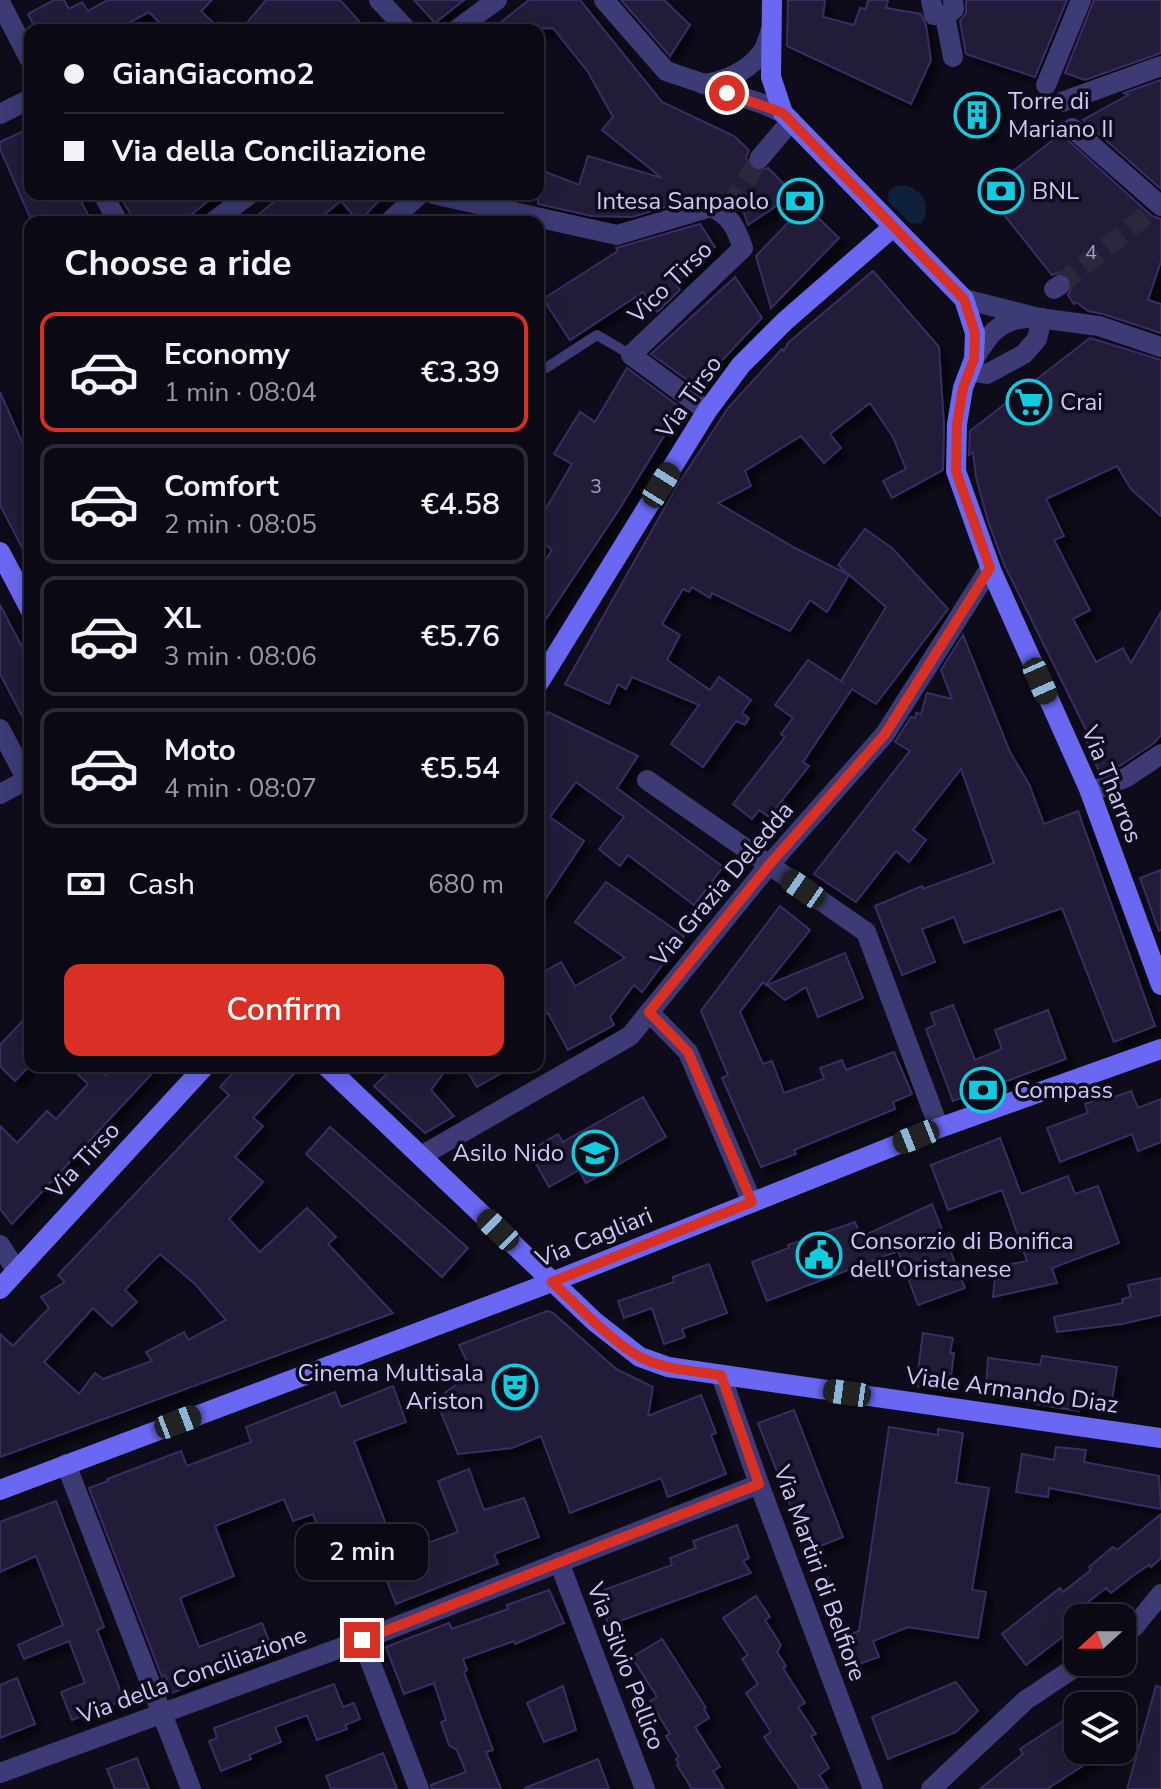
<!DOCTYPE html>
<html lang="en">
<head>
<meta charset="utf-8">
<style>
	body { margin:0; font-family:"Nunito Sans",sans-serif; background:#181722; color:#f1f3f6; height:100vh; display:flex; flex-direction:column; font-size:30px; white-space:nowrap }
	* { box-sizing:border-box; margin:0 }
	p { font-size:26px; color:#999aa0 }
	.icon { flex:none; width:44px; height:44px; fill:none; stroke:currentColor; stroke-width:2; stroke-linecap:round; stroke-linejoin:round }
	.map { position:relative; flex:1; overflow:hidden }
	.details { position:absolute; left:24px; top:216px; width:520px; height:856px; display:flex; flex-direction:column; background:#0a0914; border-radius:16px; box-shadow:0 4px 20px #0003,0 0 0 2px #2a2a34 }
	.details>* { flex:none }
	.guide { position:absolute; left:24px; top:24px; width:520px; height:176px; border-radius:16px; box-shadow:0 4px 20px #0003,0 0 0 2px #2a2a34; display:grid; align-content:center; height:176px; padding:0 40px; background:#0a0914 }
	.needle { width:52px; rotate:249deg }
	.buttons { position:absolute; left:1064px; top:1604px; display:grid; gap:16px }
	.buttons a { display:grid; place-items:center; width:72px; height:72px; border-radius:16px; background:#0a0914; box-shadow:0 4px 20px #0003,0 0 0 2px #2a2a34; font-size:40px }
	.end { position:absolute; width:36px; height:36px; margin:-18px; border:10px solid #d93025; background:#fff; box-shadow:0 0 0 4px #fff }
	.from { border-radius:50% }
	.bubble { position:absolute; height:56px; border-radius:16px; background:#0a0914; box-shadow:0 4px 20px #0003,0 0 0 2px #2a2a34; font-size:26px; font-weight:600; line-height:56px; text-align:center }
	.car { position:absolute; width:24px; height:48px; margin:-24px -12px; border-radius:10px; box-shadow:0 0 6px 2px #0007; background:linear-gradient(#222 24%,#8ab4d8 0 40%,#222 0 76%,#8ab4d8 0 86%,#222 0) }
	.guide b { display:flex; align-items:center; gap:28px; height:76px; font-size:30px }
	.guide b+b { border-top:2px solid #2a2a34 }
	.guide i { width:20px; height:20px; background:#f1f3f6 }
	ul { padding:0; list-style:none }
	li { display:flex; align-items:center; gap:24px; height:120px; margin:0 16px 12px; padding:0 24px; border:4px solid #2a2a34; border-radius:16px }
	li div { flex:1 }
	li b { display:block; font-size:30px }
	li em { font-style:normal; font-weight:600 }
	li.active { border-color:#d93025 }
	li>.icon { width:72px; height:72px; stroke-width:1.5 }
	h2 { padding:0 40px; font-size:36px; line-height:96px }
	.pay { display:flex; align-items:center; gap:20px; height:88px; padding:0 40px; font-size:30px }
	.pay p { margin-inline-start:auto }
	.button { display:flex; gap:16px; margin-top:auto; padding:16px 40px }
	.button a { flex:1; height:92px; border-radius:16px; background:#d93025; color:#fff; font-size:32px; font-weight:600; line-height:92px; text-align:center }
	.map>svg:first-child { display:block }
</style>
</head>
<body>
<div class="map">
<svg width="1161" height="1789" viewBox="0 0 1161 1789">
	<defs>
		<filter id="shadow"><feDropShadow dx="7" dy="7" stdDeviation="4" flood-color="#0009"/></filter>
	</defs>
	<rect width="100%" height="100%" fill="#0e0c1a"/>
	<!-- water -->
	<path fill="#0f203b" d="M906 185C923 191 933 207 921 223L911 224 888 201 889 190 897 186Z"/>
	<!-- building -->
	<g fill="#201a39" stroke="#382e63" stroke-width="2" fill-rule="evenodd" filter="url(#shadow)">
		<path d="M54 0H64L69 9 82 2 88 11 108 0H212L201 11 221 30H167L149 12 115 30H36L28 14Z"/>
		<path d="M266 0H340L367 30H241Z"/>
		<path d="M414 0H464L435 23Z"/>
		<path d="M529 0H580L662 102 734 136 749 150 746 158 750 168 758 172 768 168 794 194 748 225 744 213 717 195H707L694 199 678 191 685 201 632 217 592 216 538 204V169L579 185 588 156 662 178 602 130 613 117 588 72 553 28 491 30Z"/>
		<path d="M621 0H664L690 25 670 56Z"/>
		<path d="M788 0H825L823 17 854 25 860 8 866 9 868 0H888L886 8 921 14 926 25 931 60 911 104 787 46Z"/>
		<path d="M966 0H1067L1035 77 966 54 960 21 966 13Z"/>
		<path d="M1094 0H1161V53L1085 80 1065 73Z"/>
		<path d="M1161 80V189L1083 120 1128 95 1124 93Z"/>
		<path d="M967 93 999 106 987 137 955 124Z"/>
		<path d="M30 128V194H77L92 222H32L0 149V142Z"/>
		<path d="M1061 134 1152 216 1161 219V261L1148 300 1161 304V333L1103 314 1088 311 1076 302 1074 304 1068 295 1073 285 1070 277 1060 272 1052 275 986 192Z"/>
		<path d="M119 194H217L182 222H135Z"/>
		<path d="M284 194H385L359 222 341 201 315 222H249Z"/>
		<path d="M805 205 839 238 771 308 756 256Z"/>
		<path d="M700 224 715 247 702 256 705 261 674 282 680 290 657 312 643 292 570 340 543 299 618 251 616 248Z"/>
		<path d="M873 271 939 347 944 425 943 470 892 498 883 481 906 469 893 437 870 403 830 434 841 448 824 463 801 436 745 471 751 486 718 503 795 548 849 575 827 612 810 600 790 631 712 593 710 598 692 587 689 592 683 589 662 624 680 635 667 660 710 690 719 677 751 700 742 713 749 718 745 725 736 721 703 767 671 744 699 705 632 677 626 689 618 684 609 704 565 684 677 486 728 408 782 349 784 351 788 343Z"/>
		<path d="M735 277 762 318 697 387 651 354Z"/>
		<path d="M1090 338 1161 360V516L1131 489 1117 466 1046 499 1064 536 1054 540 1090 610 1073 619 1096 662 1123 648 1131 663 1161 612V735L1154 743 1121 765 1100 774 1086 740 1090 738 1004 564 988 521 976 477 973 452 969 455 970 431Z"/>
		<path d="M627 368 681 408 620 508 538 631V571L552 550 538 539V522L572 464 554 454 580 412 595 422Z"/>
		<path d="M0 392 30 460V563L0 505Z"/>
		<path d="M865 529 892 548 948 609 876 704 852 689 803 762 809 766 769 817 759 810 752 819 733 804 785 737 781 734 793 718 775 705 808 660 844 683 841 681 886 607 838 565Z"/>
		<path d="M0 605 30 662V731L0 674Z"/>
		<path d="M963 635 1010 752 1029 784 1044 824 1078 811 1155 1026 1114 1042 1062 908 964 943 954 917 922 929 935 962 902 975 875 906 922 886 923 889 994 863 961 769 913 830 926 840 909 862 896 851 856 902 814 874 910 751 895 742 911 717 915 718 916 713 921 714 927 693 952 699 941 670Z"/>
		<path d="M548 712 638 756 617 788 723 867 694 905 628 855 620 866 599 849 624 817 576 782 550 817 584 841 538 910V730Z"/>
		<path d="M1161 870V930L1159 931 1140 878Z"/>
		<path d="M606 882 684 936 642 992 634 985 610 1017 614 1025 568 1050 548 1013 538 1018V975L561 962 575 986 625 958 575 922Z"/>
		<path d="M780 906 810 930 766 985 763 982 740 1012 763 1064 772 1061 784 1093 824 1079 820 1068 842 1060 846 1070 894 1052 912 1094 893 1102 895 1109 794 1150 796 1154 761 1167 722 1078 728 1075 701 1011Z"/>
		<path d="M845 953 863 998 818 1017 806 987 785 1000 767 985Z"/>
		<path d="M953 1005 975 1060 1002 1049 995 1030 1048 1010 1066 1059 953 1101 926 1029 935 1025 931 1013Z"/>
		<path d="M30 1013V1065L15 1081 0 1066V1045Z"/>
		<path d="M69 1066H96L106 1075 114 1066H159L12 1224 0 1209V1126L17 1143 47 1111 56 1119 88 1084Z"/>
		<path d="M239 1066H301L253 1118 263 1126 235 1157 263 1182 229 1219 260 1252 307 1208 336 1237 328 1244 393 1313 0 1457V1334L13 1346 49 1308 41 1297 65 1282 58 1275 229 1095 220 1087ZM160 1254 196 1285 226 1320 188 1340 184 1332 146 1352 152 1361 103 1379 95 1373 79 1394 44 1362 93 1308 112 1326 137 1302 125 1290Z"/>
		<path d="M420 1066H449L431 1090 454 1116 425 1133 374 1086 388 1073 397 1070 416 1071Z"/>
		<path d="M464 1066H514L477 1087Z"/>
		<path d="M1131 1091 1138 1108 1161 1099V1142L1138 1151 1132 1134 1060 1162 1047 1128 1088 1113 1085 1104 1103 1098 1104 1101Z"/>
		<path d="M643 1097 666 1137 586 1183 579 1170 549 1187 529 1151 558 1134 563 1142Z"/>
		<path d="M330 1127 468 1248 442 1277 306 1154Z"/>
		<path d="M1000 1138 1021 1194 1068 1176 1075 1194 1098 1186 1119 1243 1052 1268 1057 1283 993 1297 996 1267 1027 1261 1002 1190 948 1210 931 1165Z"/>
		<path d="M932 1204 965 1288 918 1305 898 1251 767 1301 752 1262 789 1248 788 1245 855 1222 861 1237Z"/>
		<path d="M709 1264 727 1313 682 1329 685 1337 664 1344 652 1308 624 1318 618 1301 674 1282 673 1277Z"/>
		<path d="M1161 1278V1315L1122 1324 1057 1332 1054 1317 1123 1303 1122 1299 1131 1297 1128 1285Z"/>
		<path d="M547 1311 553 1313 616 1369 653 1387 648 1416 701 1395 716 1433 711 1435 726 1474 668 1497 661 1478 570 1513 541 1436 512 1448 458 1454 436 1400 472 1372 459 1345Z"/>
		<path d="M923 1333 953 1338 950 1353H954L949 1391 916 1386Z"/>
		<path d="M1042 1356 1117 1367 1112 1400 1094 1398 1093 1405 1080 1403 1079 1411 1035 1404 1036 1399 986 1391 988 1358 1040 1365Z"/>
		<path d="M393 1386 406 1422 354 1441 389 1532 411 1523 420 1546 458 1532 438 1481 469 1469 484 1510 524 1498 539 1537 494 1554 498 1564 396 1604 364 1525 324 1541 313 1514 293 1521 284 1499 215 1526 234 1576 180 1598 199 1647 262 1623 273 1652 172 1693 165 1675 162 1677 89 1488 108 1481 107 1479 181 1451 187 1466 251 1442 246 1427 335 1392 341 1407Z"/>
		<path d="M794 1410 843 1537 808 1551 758 1423Z"/>
		<path d="M889 1427 938 1435V1429L963 1433 956 1483 989 1488 972 1590 986 1592 978 1638 908 1627 873 1641 879 1657 850 1667 840 1639 859 1631Z"/>
		<path d="M1056 1447 1086 1450 1084 1462 1159 1476 1161 1509 1049 1488 1048 1497 1016 1492 1022 1454 1054 1460Z"/>
		<path d="M56 1501 104 1627 97 1630 124 1700 72 1720 61 1692 85 1683 69 1641 24 1659 18 1645 63 1625 36 1556 0 1572V1522Z"/>
		<path d="M1161 1514V1558L1151 1567 1149 1565 1134 1575 1111 1593 1106 1588 1071 1615 1073 1618 1062 1627 1066 1634 1026 1665 1002 1634 1060 1588 1063 1592 1091 1570 1089 1567 1113 1547 1117 1550Z"/>
		<path d="M737 1525 749 1558 743 1561 751 1573 609 1625 599 1600 606 1597 604 1590 672 1565 670 1558 696 1548 693 1541Z"/>
		<path d="M549 1590 564 1623 515 1644 514 1641 463 1659 467 1670 464 1672 493 1750 486 1752 501 1789H432L431 1785 466 1772 457 1750 449 1745 441 1722 446 1720 434 1683 404 1694 386 1647 449 1623 452 1629 508 1609 507 1605Z"/>
		<path d="M756 1596 770 1617 765 1620 781 1645 777 1652 786 1666 783 1668 805 1703 798 1707 816 1734 811 1736 829 1768 819 1775 828 1789H800L764 1737 771 1732 746 1693 758 1684 742 1659 748 1655 723 1618Z"/>
		<path d="M662 1639 706 1708 704 1709 709 1718 695 1727 720 1767 713 1771 724 1789H692L677 1765 679 1764 676 1759 679 1757 666 1736 670 1734 650 1701 657 1697 632 1657Z"/>
		<path d="M17 1678 35 1724 0 1738V1685Z"/>
		<path d="M956 1682 978 1711 956 1732 888 1759 872 1717Z"/>
		<path d="M334 1684 343 1707 354 1703 360 1719 345 1725 347 1729 317 1740 307 1715 275 1727 281 1742 249 1755 251 1759 221 1771 209 1741 217 1738 214 1728Z"/>
		<path d="M563 1686 576 1730 544 1742 527 1703Z"/>
		<path d="M1156 1686 1161 1687V1789H1127Z"/>
		<path d="M1078 1715V1750H1107L1047 1789H980L1023 1754 1020 1749 1063 1721 1065 1723Z"/>
		<path d="M383 1753 397 1789H331L326 1776Z"/>
		<path d="M137 1758 149 1789H115L107 1769Z"/>
		<path d="M598 1759 609 1789H525V1788Z"/>
	</g>
	<g fill="none" stroke-linecap="round" stroke-linejoin="round">
		<!-- street-tunnel -->
		<g stroke="#2b283c" stroke-width="20" stroke-dasharray="20 10" stroke-linecap="butt">
			<path d="M730 207 759 159"/>
			<path d="M1060 285 1149 213"/>
		</g>
		<!-- lane -->
		<path stroke="#3c3b75" stroke-width="10" d="M546 368 597 335 631 355"/>
		<!-- street -->
		<g stroke="#3c3b75" stroke-width="20">
			<path d="M379 0 407 30"/>
			<path d="M604 0 666 71 763 104 783 113"/>
			<path d="M931 0 934 15 945 16 953 57"/>
			<path d="M0 2 30 60"/>
			<path d="M945 16 954 9 953 0"/>
			<path d="M456 30 497 0"/>
			<path d="M703 84C725 82 750 70 763 51 767 44 769 34 772 27"/>
			<path d="M1046 85 1081 0"/>
			<path d="M1062 102 1161 66"/>
			<path d="M0 114 30 99"/>
			<path d="M1072 128 1161 206"/>
			<path d="M759 159 791 121"/>
			<path d="M103 194 118 222"/>
			<path d="M433 194 617 235 711 207C731 216 736 228 743 248L631 355 707 411"/>
			<path d="M213 222 250 194"/>
			<path d="M389 222 420 194"/>
			<path d="M1054 289 1060 285"/>
			<path d="M964 299 1039 318 1099 326 1161 347"/>
			<path d="M974 359C988 336 998 320 1027 318"/>
			<path d="M970 371 987 374 1024 354 1037 339 1042 318"/>
			<path d="M0 729 27 780"/>
			<path d="M647 780 866 932 939 1128"/>
			<path d="M1090 792 1127 777 1161 754"/>
			<path d="M0 794 30 778"/>
			<path d="M649 1012 688 1052 752 1202"/>
			<path d="M421 1156 630 1036 769 865 885 734 990 568"/>
			<path d="M0 1245 16 1270"/>
			<path d="M721 1375 759 1484 873 1789"/>
			<path d="M66 1464 191 1789"/>
			<path d="M559 1562 645 1789"/>
			<path d="M1122 1635 1134 1627 1161 1594"/>
			<path d="M362 1640 419 1789"/>
			<path d="M0 1773 362 1640 759 1484"/>
			<path d="M931 1789 1026 1700 1083 1662"/>
		</g>
		<!-- secondary -->
		<g stroke="#6a68f3" stroke-width="20">
			<path d="M772 0 771 77 783 113 964 299 975 333 974 359 963 388 957 424 956 471 992 572 1089 789 1161 985"/>
			<path d="M0 552 30 609"/>
			<path d="M538 684 707 411 741 365 785 321 893 227"/>
			<path d="M326 1066 594 1321 640 1357 668 1367 1161 1438"/>
			<path d="M0 1289 205 1066"/>
			<path d="M0 1490 552 1282 939 1128 1161 1049"/>
		</g>
	</g>
	<g fill="none" stroke-linecap="round" stroke-linejoin="round">
		<!-- route -->
		<path stroke="#d93025" stroke-width="10" d="M362 1640 759 1484 721 1375C694 1371 667 1370 642 1358 615 1345 576 1304 552 1282L752 1202 688 1052 649 1012 769 865 885 734 990 568 956 471 957 424 963 388 974 359 975 333 964 299 783 113 727 93"/>
	</g>
	<!-- icons -->
	<defs>
		<g id="building-ring" transform="scale(2.3)"><circle r="9.5" fill="#0e0c1a" stroke="#12cbde" stroke-width="1.5"/><path d="M-4-6H4V6H1V3H-1V6H-4ZM-2.5-4.3h1.7v1.8h-1.7ZM.8-4.3h1.7v1.8H.8ZM-2.5-1h1.7V.8h-1.7ZM.8-1h1.7V.8H.8Z" fill="#12cbde"/></g>
		<g id="bank-ring" transform="scale(2.3)"><circle r="9.5" fill="#0e0c1a" stroke="#12cbde" stroke-width="1.5"/><path d="M-6-4H6V4H-6ZM0-2.3a2.3 2.3 0 1 0 0 4.6a2.3 2.3 0 1 0 0-4.6Z" fill="#12cbde"/></g>
		<g id="supermarket-ring" transform="scale(2.3)"><circle r="9.5" fill="#0e0c1a" stroke="#12cbde" stroke-width="1.5"/><path d="M-6-5.5h2.5l.6 2H6L4.5 2H-2.5L-4.4-4H-6ZM-1.5 3.2a1.3 1.3 0 1 0 .1 0ZM3 3.2a1.3 1.3 0 1 0 .1 0Z" fill="#12cbde"/></g>
		<g id="school-ring" transform="scale(2.3)"><circle r="9.5" fill="#0e0c1a" stroke="#12cbde" stroke-width="1.5"/><path d="M0-5L7-2L0 1L-7-2ZM-4 1L0 2.5L4 1V4Q0 6-4 4Z" fill="#12cbde"/></g>
		<g id="civic-ring" transform="scale(2.3)"><circle r="9.5" fill="#0e0c1a" stroke="#12cbde" stroke-width="1.5"/><path d="M-.6-6.5H3V-4.5H.6V-3L4-1V1h2V6H-6V1h2V-1L-.6-3ZM-1.2 2.5V6h2.4V2.5Z" fill="#12cbde"/></g>
		<g id="theatre-ring" transform="scale(2.3)"><circle r="9.5" fill="#0e0c1a" stroke="#12cbde" stroke-width="1.5"/><path d="M-5-5.5Q0-4 5-5.5V0Q5 5 0 6Q-5 5-5 0ZM-3.3-2.5H-1v1.5H-3.3ZM1-2.5H3.3v1.5H1ZM-2.8 1Q0 5.5 2.8 1Z" fill="#12cbde"/></g>
	</defs>
	<g fill-rule="evenodd">
		<use href="#building-ring" x="977" y="115"/>
		<use href="#bank-ring" x="1001" y="191"/>
		<use href="#bank-ring" x="800" y="201"/>
		<use href="#supermarket-ring" x="1029" y="402"/>
		<use href="#bank-ring" x="983" y="1090"/>
		<use href="#school-ring" x="595" y="1153"/>
		<use href="#civic-ring" x="819" y="1255"/>
		<use href="#theatre-ring" x="515" y="1387"/>
	</g>
	<g text-anchor="middle" stroke-width="7" stroke-linejoin="round" paint-order="stroke">
		<!-- number labels -->
		<g font-size="20" fill="#a29dca">
			<text x="1091" y="259">4</text>
			<text x="596" y="493">3</text>
		</g>
		<!-- poi labels -->
		<g font-size="24" fill="#cec9fb" stroke="#0e0c1a" text-anchor="start">
			<text x="1008" y="109">Torre di<tspan x="1008" dy="28">Mariano II</tspan></text>
			<text x="1032" y="199">BNL</text>
			<text x="769" y="209" text-anchor="end">Intesa Sanpaolo</text>
			<text x="1060" y="410">Crai</text>
			<text x="1014" y="1098">Compass</text>
			<text x="564" y="1161" text-anchor="end">Asilo Nido</text>
			<text x="850" y="1249">Consorzio di Bonifica<tspan x="850" dy="28">dell'Oristanese</tspan></text>
			<text x="484" y="1381" text-anchor="end">Cinema Multisala<tspan x="484" dy="28">Ariston</tspan></text>
		</g>
		<!-- street labels -->
		<g font-size="24" fill="#cec9fb" stroke="#0e0c1a">
			<text transform="translate(670 282) rotate(-44)" y="8">Vico Tirso</text>
			<text transform="translate(689 397) rotate(-55)" y="8">Via Tirso</text>
			<text transform="translate(1112 784) rotate(68)" y="8">Via Tharros</text>
			<text transform="translate(722 884) rotate(-50)" y="8">Via Grazia Deledda</text>
			<text transform="translate(83 1160) rotate(-47)" y="8">Via Tirso</text>
			<text transform="translate(594 1237) rotate(-22)" y="8">Via Cagliari</text>
			<text transform="translate(1012 1390) rotate(8)" y="8">Viale Armando Diaz</text>
			<text transform="translate(820 1573) rotate(70)" y="8">Via Martiri di Belfiore</text>
			<text transform="translate(626 1666) rotate(69)" y="8">Via Silvio Pellico</text>
			<text transform="translate(192 1675) rotate(-20)" y="8">Via della Conciliazione</text>
		</g>
	</g>
</svg>
<div class="buttons">
<a><svg class="needle" viewBox="-14 -14 28 28"><path d="M0-13l5 13h-10z" fill="#e53935"/><path d="M0 13l5-13h-10z" fill="#999aa0"/></svg></a>
<a><svg class="icon" aria-label="layers" viewBox="0 0 24 24"><path d="M12 4l9 5-9 5-9-5zM3 14l9 5 9-5"/></svg></a>
</div>
<i class="end from" style="left:727px;top:93px"></i>
<i class="end" style="left:362px;top:1640px"></i>
<div class="bubble" style="left:296px;top:1524px;width:132px">2 min</div>
<i class="car" style="left:661px;top:485px;rotate:32deg"></i>
<i class="car" style="left:1040px;top:681px;rotate:156deg"></i>
<i class="car" style="left:803px;top:889px;rotate:305deg"></i>
<i class="car" style="left:916px;top:1137px;rotate:248deg"></i>
<i class="car" style="left:498px;top:1230px;rotate:314deg"></i>
<i class="car" style="left:847px;top:1393px;rotate:278deg"></i>
<i class="car" style="left:178px;top:1422px;rotate:69deg"></i>
<div class="guide">
<b><i class="from"></i>GianGiacomo2</b>
<b><i></i>Via della Conciliazione</b>
</div>
<section class="details">
<h2>Choose a ride</h2>
<ul>
<li class="active"><svg class="icon" aria-label="car" viewBox="0 0 24 24"><path d="M5 17H2v-5l4-1 3-4h7l3 4 3 1v5h-3M9 17h6M6 11h13"/><circle cx="7" cy="17" r="2"/><circle cx="17" cy="17" r="2"/></svg><div><b>Economy</b><p>1 min · 08:04</p></div><em>€3.39</em></li>
<li><svg class="icon" aria-label="car" viewBox="0 0 24 24"><path d="M5 17H2v-5l4-1 3-4h7l3 4 3 1v5h-3M9 17h6M6 11h13"/><circle cx="7" cy="17" r="2"/><circle cx="17" cy="17" r="2"/></svg><div><b>Comfort</b><p>2 min · 08:05</p></div><em>€4.58</em></li>
<li><svg class="icon" aria-label="car" viewBox="0 0 24 24"><path d="M5 17H2v-5l4-1 3-4h7l3 4 3 1v5h-3M9 17h6M6 11h13"/><circle cx="7" cy="17" r="2"/><circle cx="17" cy="17" r="2"/></svg><div><b>XL</b><p>3 min · 08:06</p></div><em>€5.76</em></li>
<li><svg class="icon" aria-label="car" viewBox="0 0 24 24"><path d="M5 17H2v-5l4-1 3-4h7l3 4 3 1v5h-3M9 17h6M6 11h13"/><circle cx="7" cy="17" r="2"/><circle cx="17" cy="17" r="2"/></svg><div><b>Moto</b><p>4 min · 08:07</p></div><em>€5.54</em></li>
</ul>
<div class="pay"><svg class="icon" aria-label="cash" viewBox="0 0 24 24"><path d="M3 7h18v10H3z"/><circle cx="12" cy="12" r="2"/></svg>Cash<p>680 m</p></div>
<div class="button"><a>Confirm</a></div>
</section>
</div>
</body>
</html>
